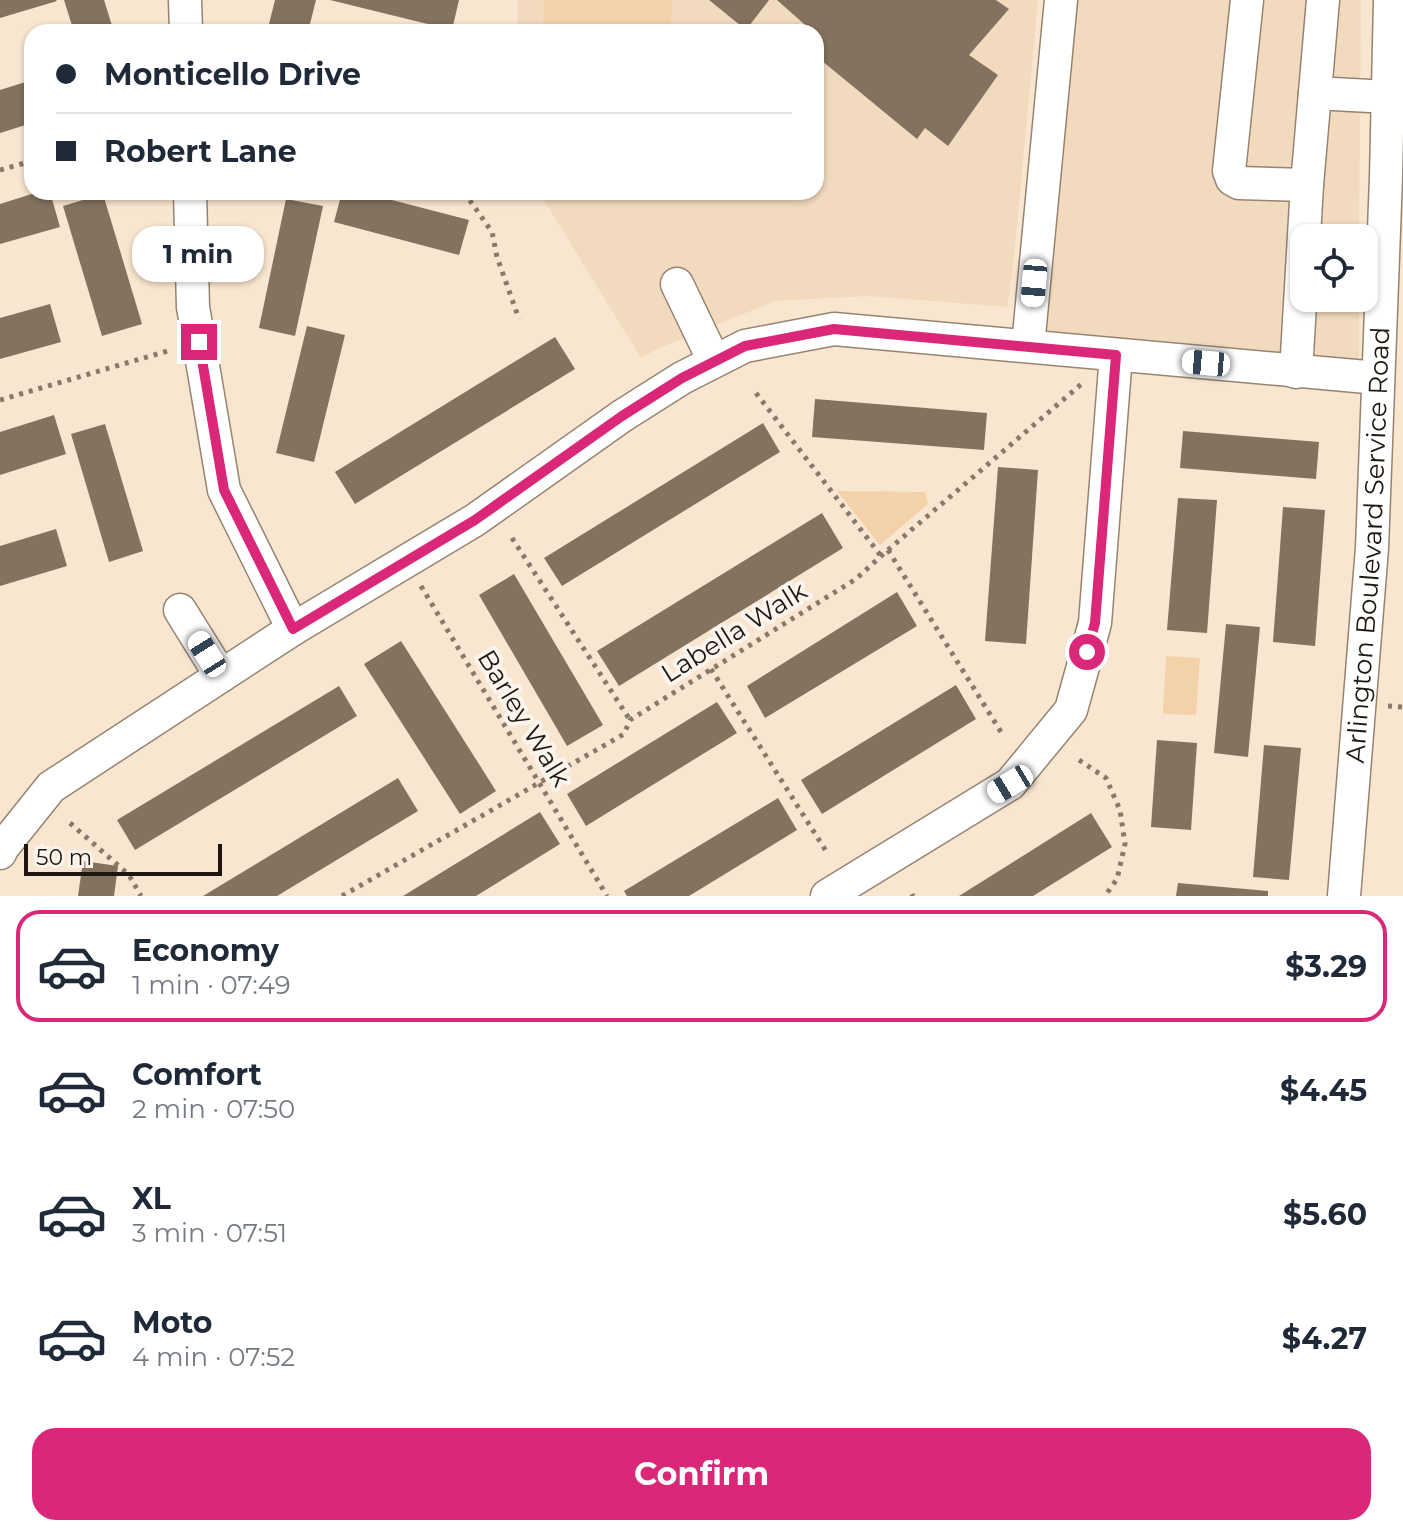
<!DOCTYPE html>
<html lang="en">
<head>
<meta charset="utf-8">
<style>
	body { margin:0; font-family:Montserrat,sans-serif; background:#f2f2f3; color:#1f2937; height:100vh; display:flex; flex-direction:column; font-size:30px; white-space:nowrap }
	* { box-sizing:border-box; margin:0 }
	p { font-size:26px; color:#747a83 }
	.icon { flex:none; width:44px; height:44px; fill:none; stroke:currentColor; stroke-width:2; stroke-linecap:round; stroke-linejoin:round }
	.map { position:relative; height:896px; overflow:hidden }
	.panel { display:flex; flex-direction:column; background:#fff; flex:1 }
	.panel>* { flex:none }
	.guide { position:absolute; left:24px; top:24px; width:800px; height:176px; border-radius:24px; box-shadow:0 2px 6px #0004; display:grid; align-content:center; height:176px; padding:0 32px; background:#fff }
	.fabs { position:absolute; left:1290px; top:224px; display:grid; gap:16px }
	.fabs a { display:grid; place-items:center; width:88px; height:88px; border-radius:16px; background:#fff; box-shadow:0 2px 6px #0004; font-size:40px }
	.scale { position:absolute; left:24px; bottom:20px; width:198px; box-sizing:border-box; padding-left:8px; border:4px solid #1d170f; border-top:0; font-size:22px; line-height:28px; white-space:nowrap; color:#1d170f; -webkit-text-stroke:6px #fdf5ed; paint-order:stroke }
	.end { position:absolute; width:36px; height:36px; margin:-18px; border:10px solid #db2777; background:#fff; box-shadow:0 0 0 4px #fff }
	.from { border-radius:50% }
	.bubble { position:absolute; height:56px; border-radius:24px; background:#fff; box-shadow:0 2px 6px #0004; font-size:26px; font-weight:700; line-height:56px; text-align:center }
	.car { position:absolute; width:24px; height:48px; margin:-24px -12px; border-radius:10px; box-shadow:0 0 6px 2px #0007; background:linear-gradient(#fff 24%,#345 0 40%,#fff 0 76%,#345 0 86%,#fff 0) }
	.guide b { display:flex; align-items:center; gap:28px; height:76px; font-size:30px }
	.guide b+b { border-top:2px solid #e0e1e3 }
	.guide i { width:20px; height:20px; background:#1f2937 }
	ul { padding:14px 0 0; list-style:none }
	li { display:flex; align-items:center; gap:24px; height:112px; margin:0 16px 12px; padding:0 16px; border:4px solid transparent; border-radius:24px }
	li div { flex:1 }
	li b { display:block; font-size:30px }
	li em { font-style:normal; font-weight:700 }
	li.active { border-color:#db2777 }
	li>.icon { width:72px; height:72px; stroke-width:1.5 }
	.cta { display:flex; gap:16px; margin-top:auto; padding:16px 32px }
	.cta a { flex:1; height:92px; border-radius:24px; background:#db2777; color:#fff; font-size:32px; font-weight:700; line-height:92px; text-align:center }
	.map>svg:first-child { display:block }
</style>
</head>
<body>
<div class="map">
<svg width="1403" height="896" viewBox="0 0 1403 896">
	<rect width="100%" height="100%" fill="#f9e6d0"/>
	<!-- built -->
	<g fill="#f2dabe">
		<path d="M517 0H1038L1013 268 1007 307 868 296 775 301 655 350 641 358 539 192H816V32H518Z"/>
		<path d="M1047 0H1361L1359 238H1304V298H1359V378L1016 346Z"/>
	</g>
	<!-- green -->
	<g fill="#f3d2aa">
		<path d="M544 0H672L671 32H543Z"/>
		<path d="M837 491 925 492 928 504 880 545Z"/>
		<path d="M1166 656 1200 658 1196 715 1163 714Z"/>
	</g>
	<!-- building -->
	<g fill="#82725f">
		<path d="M0 0H56L57 1 0 18Z"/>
		<path d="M64 0H104L114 32H74Z"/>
		<path d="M275 0H316L308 32H267Z"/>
		<path d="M330 0H459L452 30Z"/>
		<path d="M709 0H769L746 30Z"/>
		<path d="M777 0H996L1009 9 969 55 998 75 948 146 925 128 917 139 816 56V32H813Z"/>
		<path d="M32 80V123L0 133V90Z"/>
		<path d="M38 192H50L60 227 0 244V204Z"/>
		<path d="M342 192H361L469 220 459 255 334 222Z"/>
		<path d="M103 194 142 324 102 336 63 206Z"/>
		<path d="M286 199 323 206 295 336 259 328Z"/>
		<path d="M50 304 61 342 0 359V318Z"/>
		<path d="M307 326 345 335 314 462 276 453Z"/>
		<path d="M555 337 575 369 355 504 335 472Z"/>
		<path d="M815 399 987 413 984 450 812 437Z"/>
		<path d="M54 415 66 454 0 475V432Z"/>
		<path d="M763 423 780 452 562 586 544 558Z"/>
		<path d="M105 424 143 551 109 562 71 434Z"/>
		<path d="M1183 431 1319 442 1316 479 1180 468Z"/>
		<path d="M998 467 1038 470 1026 644 985 641Z"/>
		<path d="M1178 498 1217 500 1207 633 1167 630Z"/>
		<path d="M1283 507 1325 510 1315 646 1273 642Z"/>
		<path d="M822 513 843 548 619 686 597 651Z"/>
		<path d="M56 529 67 566 0 586V546Z"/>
		<path d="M514 574 603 725 567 746 479 595Z"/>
		<path d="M897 592 917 626 765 718 747 686Z"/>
		<path d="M1226 624 1260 627 1248 757 1214 753Z"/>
		<path d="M401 641 496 791 460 814 364 664Z"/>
		<path d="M956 685 976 719 822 814 801 780Z"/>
		<path d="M339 686 357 716 135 850 117 820Z"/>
		<path d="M717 702 737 733 586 826 567 794Z"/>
		<path d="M1157 740 1197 743 1191 830 1151 827Z"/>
		<path d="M1264 745 1301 748 1289 880 1253 877Z"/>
		<path d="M398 778 418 811 277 896H203Z"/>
		<path d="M778 798 797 830 689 896H627L624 891Z"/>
		<path d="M540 812 560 844 476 896H403Z"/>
		<path d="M1091 813 1112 847 1033 896H959Z"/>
		<path d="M83 861 118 866 114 896H78Z"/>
		<path d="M1178 883 1268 891V896H1176Z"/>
	</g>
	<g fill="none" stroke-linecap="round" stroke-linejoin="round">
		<!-- minor casing -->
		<g stroke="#968471" stroke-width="35">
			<g id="minor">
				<path d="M185 0 186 32"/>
				<path d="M1247 0 1229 171 1232 179 1239 183 1307 185"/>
				<path d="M1315 93 1388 97"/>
				<path d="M190 192 193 307 224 490 293 629"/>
				<path d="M677 284 714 361"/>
				<path d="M1028 346 1061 0"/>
				<path d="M1296 372 1307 185 1323 0"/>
				<path d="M180 610 221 676"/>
				<path d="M0 853 3 847 51 787 293 629 475 520 622 416 682 378 745 346 834 329 1378 378"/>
				<path d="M827 896 1010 784 1071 710 1095 623 1116 355"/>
				<path id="s1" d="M1344 896 1372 548 1386 177 1390 0"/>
			</g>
		</g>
		<!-- path -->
		<g stroke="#877a6c" stroke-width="5" stroke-dasharray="4 6" stroke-linecap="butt">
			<path d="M0 170 32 161"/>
			<path d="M464 192 492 232 497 257 519 319"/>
			<path d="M756 393 881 556"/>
			<path d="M0 400 171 350"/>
			<path d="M512 538 630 720"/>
			<path d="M888 550 1001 732"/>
			<path d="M421 586 607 896"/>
			<path d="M711 669 826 851"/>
			<path d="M1388 706 1403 707"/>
			<path d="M1079 760 1106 778 1120 810 1125 844 1117 879 1105 896"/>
			<path d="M70 823 129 875 141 896"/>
			<path d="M912 894 913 896"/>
			<path d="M342 896 624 734 630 720 856 579 881 556 1085 381"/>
		</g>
		<!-- minor -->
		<use href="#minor" stroke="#fff" stroke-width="32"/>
	</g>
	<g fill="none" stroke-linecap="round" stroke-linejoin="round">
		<!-- route -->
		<path stroke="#db2777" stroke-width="10" d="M199 342 224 490 293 629 475 520 622 416 682 378 745 346 834 329 1116 355 1095 623 1087 652"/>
	</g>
	<g text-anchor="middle" stroke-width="8" stroke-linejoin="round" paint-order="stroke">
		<!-- street labels -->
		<g font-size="26" fill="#1d170f" stroke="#fdf5ed">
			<text dy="9" stroke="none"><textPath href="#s1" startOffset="352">Arlington Boulevard Service Road</textPath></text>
			<text transform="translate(734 632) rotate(-32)" y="9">Labella Walk</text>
			<text transform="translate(524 718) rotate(59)" y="9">Barley Walk</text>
		</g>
	</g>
</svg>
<div class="fabs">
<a><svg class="icon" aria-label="locate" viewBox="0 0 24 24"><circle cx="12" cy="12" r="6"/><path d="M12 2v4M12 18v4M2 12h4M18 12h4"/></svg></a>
</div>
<div class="scale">50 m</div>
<i class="end from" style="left:1087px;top:652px"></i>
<i class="end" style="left:199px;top:342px"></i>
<div class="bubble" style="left:132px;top:226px;width:132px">1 min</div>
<i class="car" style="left:1034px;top:283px;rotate:185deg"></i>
<i class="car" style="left:1206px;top:363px;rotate:275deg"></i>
<i class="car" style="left:207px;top:654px;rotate:328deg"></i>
<i class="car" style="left:1010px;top:784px;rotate:239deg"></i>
<div class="guide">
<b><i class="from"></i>Monticello Drive</b>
<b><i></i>Robert Lane</b>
</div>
</div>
<section class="panel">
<ul>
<li class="active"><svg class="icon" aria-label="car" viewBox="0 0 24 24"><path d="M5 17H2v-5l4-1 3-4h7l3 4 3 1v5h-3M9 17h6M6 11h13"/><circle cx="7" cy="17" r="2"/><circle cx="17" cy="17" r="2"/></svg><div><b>Economy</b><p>1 min · 07:49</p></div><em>$3.29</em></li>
<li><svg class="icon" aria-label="car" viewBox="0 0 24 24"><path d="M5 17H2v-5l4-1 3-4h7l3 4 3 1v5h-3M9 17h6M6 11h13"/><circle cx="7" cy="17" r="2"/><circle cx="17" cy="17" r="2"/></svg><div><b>Comfort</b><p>2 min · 07:50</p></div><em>$4.45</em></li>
<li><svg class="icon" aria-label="car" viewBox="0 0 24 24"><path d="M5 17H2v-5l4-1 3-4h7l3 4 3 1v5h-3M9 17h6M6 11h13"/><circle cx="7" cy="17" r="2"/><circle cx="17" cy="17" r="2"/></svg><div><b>XL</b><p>3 min · 07:51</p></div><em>$5.60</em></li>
<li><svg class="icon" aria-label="car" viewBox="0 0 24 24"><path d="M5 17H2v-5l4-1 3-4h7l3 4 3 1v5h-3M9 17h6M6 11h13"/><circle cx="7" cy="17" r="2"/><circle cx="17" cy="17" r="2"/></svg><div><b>Moto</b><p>4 min · 07:52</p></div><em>$4.27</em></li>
</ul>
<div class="cta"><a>Confirm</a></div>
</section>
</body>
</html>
